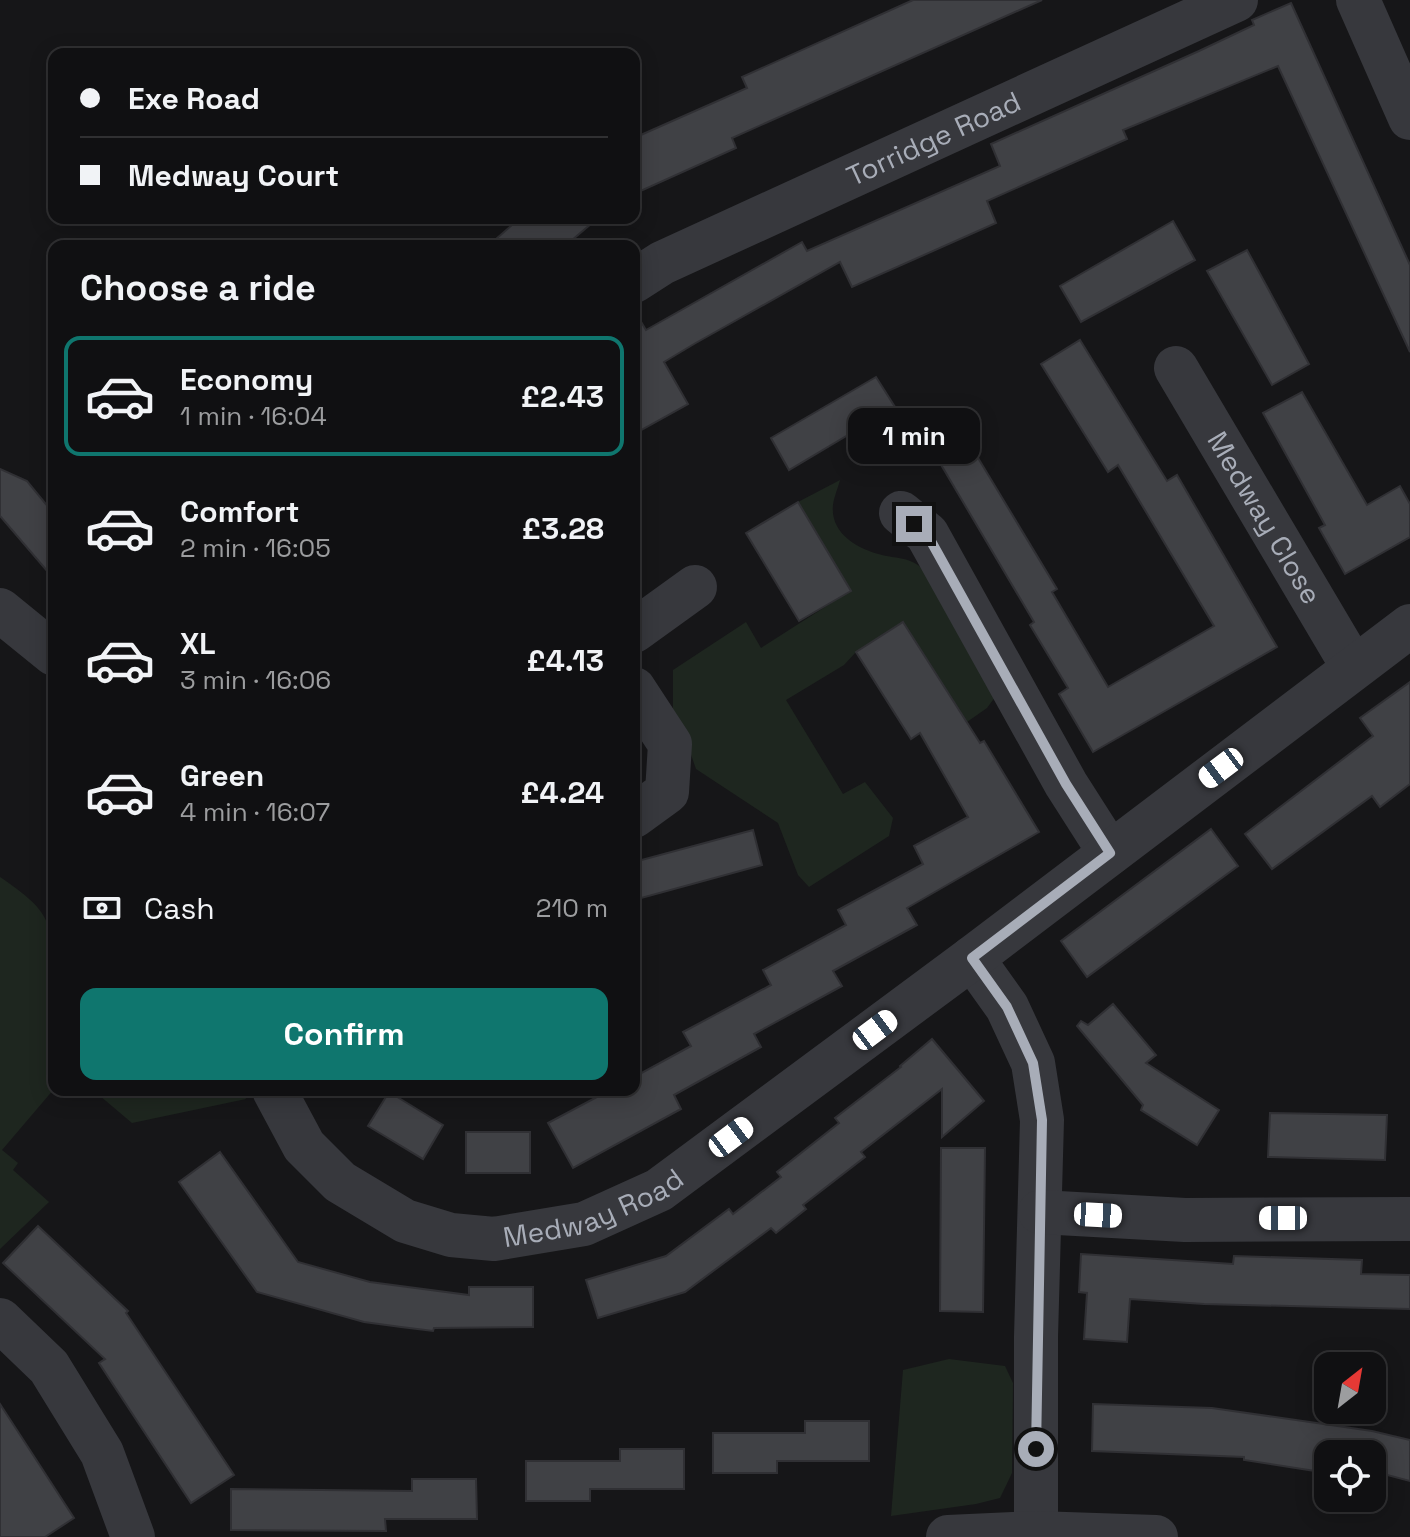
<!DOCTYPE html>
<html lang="en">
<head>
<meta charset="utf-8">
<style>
	body { margin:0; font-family:"Space Grotesk",sans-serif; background:#19191b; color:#f1f3f6; height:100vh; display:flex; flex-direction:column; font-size:30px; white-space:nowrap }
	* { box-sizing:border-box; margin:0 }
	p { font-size:26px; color:#9c9d9f }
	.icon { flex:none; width:44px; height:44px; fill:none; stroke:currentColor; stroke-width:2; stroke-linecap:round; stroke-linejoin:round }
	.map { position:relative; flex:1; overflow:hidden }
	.panel { position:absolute; left:48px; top:240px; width:592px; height:856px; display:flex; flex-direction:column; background:#101012; border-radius:16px; box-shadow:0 4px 20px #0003,0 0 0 2px #303032 }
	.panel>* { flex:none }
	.guide { position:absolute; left:48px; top:48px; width:592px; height:176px; border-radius:16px; box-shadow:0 4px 20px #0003,0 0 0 2px #303032; display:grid; align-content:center; height:176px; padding:0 32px; background:#101012 }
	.needle { width:52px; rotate:31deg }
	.fabs { position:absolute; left:1314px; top:1352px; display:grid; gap:16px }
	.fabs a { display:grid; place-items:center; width:72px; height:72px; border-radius:16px; background:#101012; box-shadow:0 4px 20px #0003,0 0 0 2px #303032; font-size:40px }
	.end { position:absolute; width:36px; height:36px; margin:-18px; border:10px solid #a8adb8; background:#111; box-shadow:0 0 0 4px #111 }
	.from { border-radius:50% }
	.bubble { position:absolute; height:56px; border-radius:16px; background:#101012; box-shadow:0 4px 20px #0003,0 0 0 2px #303032; font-size:26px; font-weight:600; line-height:56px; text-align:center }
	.car { position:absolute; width:24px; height:48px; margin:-24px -12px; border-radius:10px; box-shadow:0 0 6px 2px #0007; background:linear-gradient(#fff 24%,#345 0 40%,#fff 0 76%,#345 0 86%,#fff 0) }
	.guide b { display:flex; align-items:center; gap:28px; height:76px; font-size:30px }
	.guide b+b { border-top:2px solid #303032 }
	.guide i { width:20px; height:20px; background:#f1f3f6 }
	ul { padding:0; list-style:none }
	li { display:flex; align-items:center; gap:24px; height:120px; margin:0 16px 12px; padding:0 16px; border:4px solid transparent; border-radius:16px }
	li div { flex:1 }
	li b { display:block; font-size:30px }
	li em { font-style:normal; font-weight:600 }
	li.on { border-color:#0f766e }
	li>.icon { width:72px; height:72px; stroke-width:1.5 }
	h2 { padding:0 32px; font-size:36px; line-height:96px }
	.pay { display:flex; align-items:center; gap:20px; height:88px; padding:0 32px; font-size:30px }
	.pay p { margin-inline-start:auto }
	.button { display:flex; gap:16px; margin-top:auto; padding:16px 32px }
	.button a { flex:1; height:92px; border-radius:16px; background:#0f766e; color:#fff; font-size:32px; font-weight:600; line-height:92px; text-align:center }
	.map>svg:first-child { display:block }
</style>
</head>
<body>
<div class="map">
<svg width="1410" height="1537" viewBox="0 0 1410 1537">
	<rect width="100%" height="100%" fill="#161618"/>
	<!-- green -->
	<g fill="#1e261f">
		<path d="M840 480C838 488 834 497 833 505 830 533 857 549 882 555 899 559 909 557 923 569L998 693 987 708 967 722 903 622 856 652 844 665 786 700 843 794 865 782 893 818 889 836 809 887 798 875 778 823 696 769 678 717 673 709V670L746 622 761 648 850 591 798 502Z"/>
		<path d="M0 877C45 908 54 918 54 975L48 977 54 993V1089L2 1150 18 1163 13 1170 49 1202 0 1249Z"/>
		<path d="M93 1090H103L105 1097 127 1090H243L246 1099 132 1123Z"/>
		<path d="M949 1359 1005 1366 1013 1383 1012 1473 1000 1498 976 1504 891 1516 903 1370Z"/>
	</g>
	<!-- building -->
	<g fill="#404145" stroke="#303034" stroke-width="2">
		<path d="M913 0H1042L732 138 736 148 634 194V138L747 88 742 77Z"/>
		<path d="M1291 3 1410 265V352L1278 66 1123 130 1127 139 987 201 996 223 852 287 840 262 694 344 664 362 688 404 634 434V310L646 330 802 242 807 251 1000 166 991 144 1199 51 1254 25 1252 20Z"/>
		<path d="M520 218H598L565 246H488Z"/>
		<path d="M1173 221 1195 260 1081 322 1060 286Z"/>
		<path d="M1247 250 1309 364 1272 385 1207 271Z"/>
		<path d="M1080 340 1167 481 1177 475 1277 647 1093 752 1059 694 1068 688 1030 625 1034 622 927 441 957 423 1057 589 1052 592 1108 687 1214 626 1118 465 1108 472 1041 364Z"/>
		<path d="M876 377 895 407 789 470 771 438Z"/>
		<path d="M1302 392 1367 505 1400 486 1410 504V537L1345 574 1319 528 1325 525 1263 413Z"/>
		<path d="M0 469 27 481 54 514V579L0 516Z"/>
		<path d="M798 502 851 591 799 621 746 533Z"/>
		<path d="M903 622 980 743 984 741 1039 832 907 908 917 925 833 971 842 986 754 1034 761 1047 674 1095 681 1109 573 1168 548 1123 610 1090H634V1077L691 1046 683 1032 771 985 763 970 846 925 838 910 923 864 914 846 968 817 920 733 911 739 856 652Z"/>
		<path d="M1410 682V784L1380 807 1372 796 1272 869 1245 834 1373 736 1360 718Z"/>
		<path d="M1211 829 1238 866 1087 977 1061 941Z"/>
		<path d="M753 830 762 865 634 900V862Z"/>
		<path d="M1113 1004 1156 1055 1146 1063 1219 1110 1197 1145 1141 1110 1143 1105 1077 1026 1081 1021 1088 1025Z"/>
		<path d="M932 1039 984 1101 942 1137V1089L861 1152 865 1157 803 1205 806 1209 776 1233 771 1228 685 1292 598 1318 586 1280 666 1256 729 1209 733 1214 781 1177 777 1172 839 1123 835 1118 901 1067 900 1066Z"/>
		<path d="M389 1092 443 1125 423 1159 368 1126Z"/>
		<path d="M1270 1113 1387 1115 1385 1160 1268 1157Z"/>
		<rect x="466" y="1132" width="64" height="41"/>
		<path d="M941 1148H985L983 1312 940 1311Z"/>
		<path d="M220 1152 298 1262 370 1282 469 1295V1287H533V1327L434 1328 433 1331 401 1327 364 1322 257 1292 179 1182Z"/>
		<path d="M38 1226 128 1311 126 1313 234 1475 191 1503 99 1363 105 1359 3 1263Z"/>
		<path d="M1081 1254 1233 1264 1234 1256 1362 1260 1361 1274 1410 1275V1309L1204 1304 1130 1299 1127 1342 1084 1339 1087 1293 1079 1292Z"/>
		<path d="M0 1404 74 1518 45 1537H0Z"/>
		<path d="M1093 1404 1212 1408 1372 1431 1410 1440V1481L1372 1471V1454H1328V1473L1244 1460V1457L1092 1451Z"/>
		<path d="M805 1421H869V1461H777V1473H713V1433H805Z"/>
		<path d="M620 1449H684V1489H590V1501H526V1461H620Z"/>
		<path d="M412 1479H476L477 1519H385L386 1531 231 1530V1489L412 1491Z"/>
	</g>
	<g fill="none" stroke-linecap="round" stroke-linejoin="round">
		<!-- minor -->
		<g stroke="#37383d" stroke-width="44">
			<path d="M1358 0 1410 118"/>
			<path id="s1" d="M634 281 662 263 1236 0"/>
			<path id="s2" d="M1176 368 1353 667"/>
			<path d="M901 513 927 534 1066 784 1110 853"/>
			<path d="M0 610 54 654"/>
			<path d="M634 631 695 587"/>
			<path d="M634 689 670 744 667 792 634 816"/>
			<path d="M972 958 1007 1007 1033 1063 1042 1120 1036 1337V1533"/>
			<path id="s3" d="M274 1090 304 1146 340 1182 405 1221 451 1235 494 1239 584 1224 659 1190 972 958 1410 626"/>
			<path d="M1040 1212 1185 1220 1410 1219"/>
			<path d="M0 1320 49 1367 102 1453 133 1537"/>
			<path d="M948 1537 1036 1533 1156 1537"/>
		</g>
	</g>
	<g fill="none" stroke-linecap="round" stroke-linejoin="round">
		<!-- route -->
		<path stroke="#a8adb8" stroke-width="10" d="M914 524 927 534 1066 784 1110 853 972 958 1007 1007 1033 1063 1042 1120 1036 1449"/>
	</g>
	<g text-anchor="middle" stroke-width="6" stroke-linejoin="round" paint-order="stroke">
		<!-- street labels -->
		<g font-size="28" fill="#a8adb8" stroke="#111113">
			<text dy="10" stroke="none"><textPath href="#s1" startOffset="332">Torridge Road</textPath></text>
			<text dy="10" stroke="none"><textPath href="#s2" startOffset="174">Medway Close</textPath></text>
			<text dy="10" stroke="none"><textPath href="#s3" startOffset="386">Medway Road</textPath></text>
		</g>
	</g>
</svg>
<div class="fabs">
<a><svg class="needle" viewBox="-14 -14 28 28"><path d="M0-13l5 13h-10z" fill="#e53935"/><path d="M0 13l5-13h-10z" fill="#9c9d9f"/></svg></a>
<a><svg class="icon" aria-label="locate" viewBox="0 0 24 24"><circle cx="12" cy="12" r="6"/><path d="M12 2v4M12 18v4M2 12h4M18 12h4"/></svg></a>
</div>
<i class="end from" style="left:1036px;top:1449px"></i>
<i class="end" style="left:914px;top:524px"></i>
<div class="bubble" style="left:848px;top:408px;width:132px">1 min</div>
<i class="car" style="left:1221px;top:768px;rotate:233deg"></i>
<i class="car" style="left:875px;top:1030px;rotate:53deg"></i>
<i class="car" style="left:731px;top:1137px;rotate:53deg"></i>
<i class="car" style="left:1098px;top:1215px;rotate:93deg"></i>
<i class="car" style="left:1283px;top:1218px;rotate:270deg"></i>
<div class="guide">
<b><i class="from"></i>Exe Road</b>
<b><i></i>Medway Court</b>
</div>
<section class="panel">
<h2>Choose a ride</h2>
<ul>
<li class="on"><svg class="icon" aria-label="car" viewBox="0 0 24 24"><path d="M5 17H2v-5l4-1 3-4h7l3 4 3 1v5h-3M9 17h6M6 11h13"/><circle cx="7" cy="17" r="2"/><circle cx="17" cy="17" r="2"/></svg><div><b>Economy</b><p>1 min · 16:04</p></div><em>£2.43</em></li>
<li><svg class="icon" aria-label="car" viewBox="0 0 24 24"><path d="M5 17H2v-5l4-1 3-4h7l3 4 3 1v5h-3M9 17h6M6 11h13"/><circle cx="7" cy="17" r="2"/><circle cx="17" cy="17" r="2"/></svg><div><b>Comfort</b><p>2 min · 16:05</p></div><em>£3.28</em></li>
<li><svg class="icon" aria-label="car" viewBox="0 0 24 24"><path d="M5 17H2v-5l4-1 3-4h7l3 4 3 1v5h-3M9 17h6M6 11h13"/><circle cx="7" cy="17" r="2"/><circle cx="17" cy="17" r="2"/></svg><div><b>XL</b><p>3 min · 16:06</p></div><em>£4.13</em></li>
<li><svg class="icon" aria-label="car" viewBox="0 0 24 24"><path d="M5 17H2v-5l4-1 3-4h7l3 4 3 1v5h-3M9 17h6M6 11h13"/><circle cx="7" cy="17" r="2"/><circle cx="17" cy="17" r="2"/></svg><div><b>Green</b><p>4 min · 16:07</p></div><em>£4.24</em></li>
</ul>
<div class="pay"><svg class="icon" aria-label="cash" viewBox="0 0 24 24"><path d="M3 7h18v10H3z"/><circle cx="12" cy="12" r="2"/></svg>Cash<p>210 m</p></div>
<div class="button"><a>Confirm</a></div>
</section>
</div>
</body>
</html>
